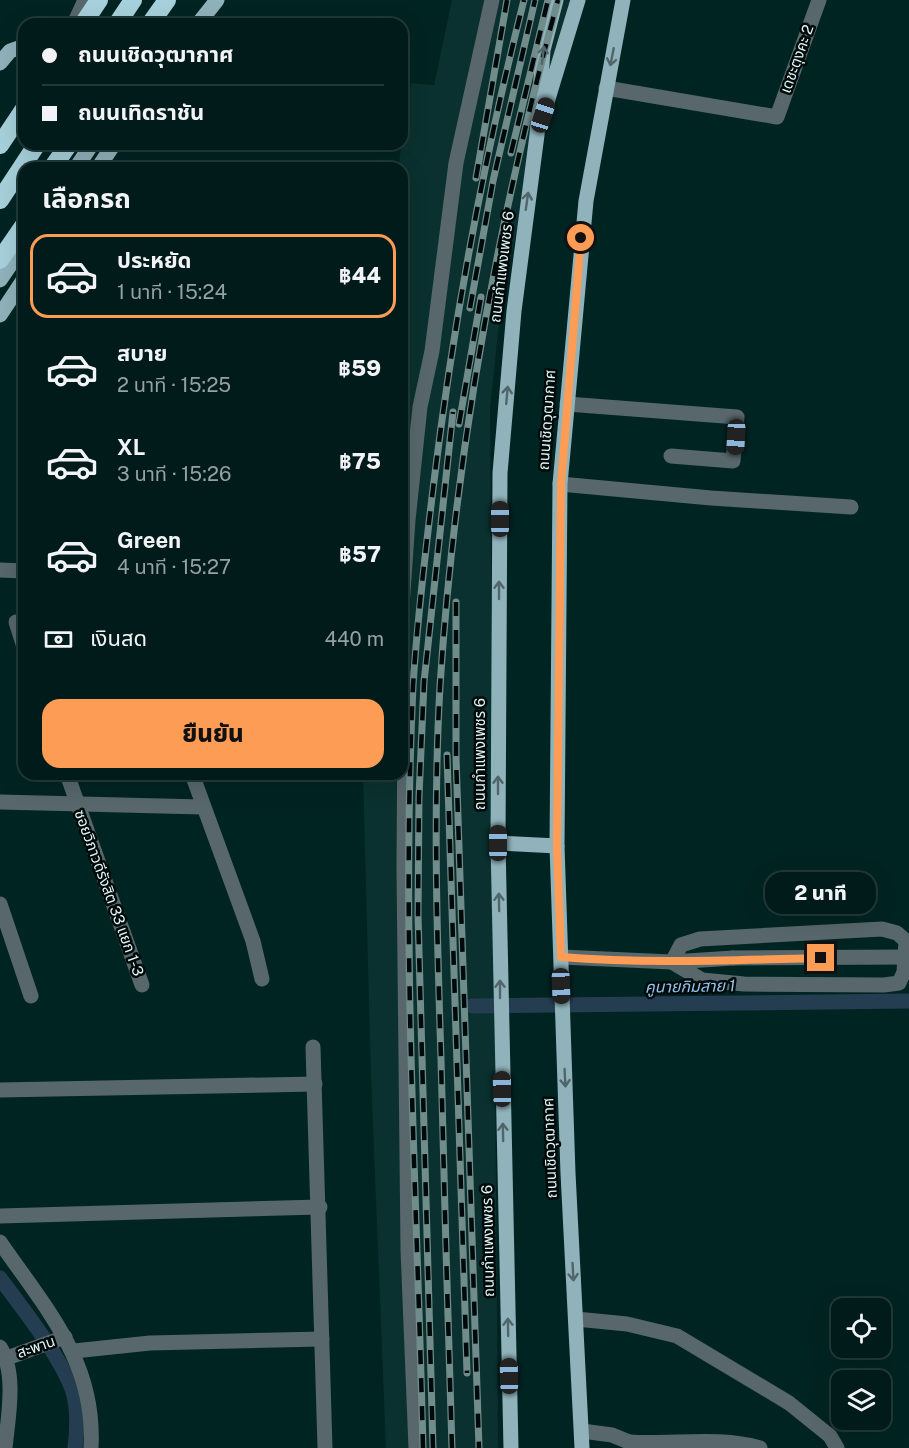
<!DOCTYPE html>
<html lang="th">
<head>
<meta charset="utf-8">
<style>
	body { margin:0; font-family:"Public Sans","Noto Sans Thai",sans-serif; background:#0e2827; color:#f1f3f6; height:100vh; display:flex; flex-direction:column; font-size:22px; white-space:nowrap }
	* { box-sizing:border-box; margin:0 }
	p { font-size:20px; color:#95a1a2 }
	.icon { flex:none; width:33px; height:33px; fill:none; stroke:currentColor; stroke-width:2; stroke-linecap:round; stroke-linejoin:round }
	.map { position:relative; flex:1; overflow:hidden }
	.details { position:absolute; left:18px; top:162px; width:390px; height:618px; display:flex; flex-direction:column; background:#001b1a; border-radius:18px; box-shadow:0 6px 24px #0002,0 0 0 2px #223939 }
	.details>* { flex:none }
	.banner { position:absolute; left:18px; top:18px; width:390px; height:132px; border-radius:18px; box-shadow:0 6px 24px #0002,0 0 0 2px #223939; display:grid; align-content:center; height:132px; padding:0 24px; background:#001b1a }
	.fabs { position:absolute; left:831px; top:1298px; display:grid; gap:12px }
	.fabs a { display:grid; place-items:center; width:60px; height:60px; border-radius:12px; background:#001b1a; box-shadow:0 6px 24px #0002,0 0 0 2px #223939; font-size:30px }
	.end { position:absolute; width:27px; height:27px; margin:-14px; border:8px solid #fd9c55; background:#111; box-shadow:0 0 0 3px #111 }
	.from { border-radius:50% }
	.bubble { position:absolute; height:42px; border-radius:18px; background:#001b1a; box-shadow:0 6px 24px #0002,0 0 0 2px #223939; font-size:20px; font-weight:800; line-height:42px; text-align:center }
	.car { position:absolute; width:18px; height:36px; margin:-18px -9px; border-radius:8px; box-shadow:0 0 4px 2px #0007; background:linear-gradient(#222 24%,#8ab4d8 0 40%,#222 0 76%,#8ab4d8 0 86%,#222 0) }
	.banner b { display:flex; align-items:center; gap:21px; height:57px; font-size:22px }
	.banner b+b { border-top:2px solid #223939 }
	.banner i { width:15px; height:15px; background:#f1f3f6 }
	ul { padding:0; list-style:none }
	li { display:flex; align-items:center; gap:18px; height:84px; margin:0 12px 9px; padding:0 12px; border:3px solid transparent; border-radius:18px }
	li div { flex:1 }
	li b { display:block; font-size:22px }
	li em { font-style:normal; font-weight:800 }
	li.on { border-color:#fd9c55 }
	li>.icon { width:54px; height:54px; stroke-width:1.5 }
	h2 { padding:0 24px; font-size:27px; line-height:72px }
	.pay { display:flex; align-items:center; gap:15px; height:66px; padding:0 24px; font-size:22px }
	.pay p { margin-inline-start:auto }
	.button { display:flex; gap:12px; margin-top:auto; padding:12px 24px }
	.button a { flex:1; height:69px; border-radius:18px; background:#fd9c55; color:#111; font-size:24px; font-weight:800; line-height:69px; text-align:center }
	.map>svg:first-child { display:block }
</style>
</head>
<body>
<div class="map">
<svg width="909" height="1448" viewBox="0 0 909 1448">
	<rect width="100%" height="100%" fill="#002422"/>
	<!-- built -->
	<path fill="#0a312f" d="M452 0H571L502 295 490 409 498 1448H386L371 1076 363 774H402V168H398L411 83 434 85Z"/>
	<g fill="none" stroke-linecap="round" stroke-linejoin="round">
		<!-- canal -->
		<g stroke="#243d51" stroke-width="15">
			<path d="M472 1006 909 1001"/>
			<path d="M0 1278C22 1308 62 1358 73 1392 78 1409 77 1431 75 1448"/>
		</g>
		<!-- minor -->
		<g stroke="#57676c" stroke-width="15">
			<path d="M74 24 85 0"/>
			<path d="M606 88 777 117 819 0"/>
			<path d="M567 404 737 417 733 461 671 456"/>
			<path d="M560 484 711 498 851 507"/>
			<path d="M0 570 24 571"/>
			<path d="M402 606 408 520 420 407 432 351 456 163 492 0"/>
			<path d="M16 622 24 647"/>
			<path d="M402 663 405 711 404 868 408 1250 416 1448"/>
			<path d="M67 774 142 985"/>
			<path d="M192 774 253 941 262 979"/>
			<path d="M0 802 203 807"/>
			<path d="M0 904 31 996"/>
			<path d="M882 929 897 933 906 941 904 972 899 983 884 985 744 984 702 980 672 962 681 945 700 939Z"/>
			<path d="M561 957 672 962 733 958"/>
			<path d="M313 1047 325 1448"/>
			<path d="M0 1090 315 1084"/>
			<path d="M0 1216 320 1207"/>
			<path d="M0 1242C46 1309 96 1362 91 1448"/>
			<path d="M576 1319 627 1324 677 1336 789 1403 830 1436 837 1448"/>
			<path d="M0 1347C17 1373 8 1418 5 1448"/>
			<path d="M74 1351 150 1343 322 1339"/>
			<path d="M7 1358 65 1337"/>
			<path d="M582 1431 612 1435 629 1442 631 1448"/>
			<path d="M629 1442C671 1445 719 1436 760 1448"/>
		</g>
		<!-- major -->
		<g stroke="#90b2bb" stroke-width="15">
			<path d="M198 24 217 0"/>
			<path d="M0 63 10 51 24 46"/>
			<path d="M544 112 578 0"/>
			<path d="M76 168 92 144"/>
			<path d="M98 168 114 144"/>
			<path d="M0 280 24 245"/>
			<path d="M0 315 24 279"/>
			<path d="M498 843 557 846"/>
			<path d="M511 1448 498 843 500 473 514 311 537 135 543 50 556 0"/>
			<path d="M582 1448 568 1173 557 846 560 484 586 201 623 0"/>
		</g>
		<!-- highway -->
		<g stroke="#a6d0db" stroke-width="18">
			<path d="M83 24 99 0"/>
			<path d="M117 24 133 0"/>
			<path d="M150 24 167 0"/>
			<path d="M0 145 24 109"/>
			<path d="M52 168 69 144"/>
			<path d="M0 200 37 144"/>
			<path d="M0 260 24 225"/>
		</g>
		<!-- rail casing -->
		<g stroke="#718d8b" stroke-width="7">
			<g id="rail">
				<path d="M511 153 548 0"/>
				<path d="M476 178 507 0"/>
				<path d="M470 308 493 181 535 0"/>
				<path d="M459 424 481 297"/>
				<path d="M456 602V757L479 1448"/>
				<path d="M447 755 467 1373"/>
				<path d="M423 1448C417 1195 401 939 413 686 417 621 425 555 433 489 453 325 483 161 524 0"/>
				<path d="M433 1448 418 915 419 796 424 682 453 412"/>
				<path d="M452 1448C448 1318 444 1189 441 1059 437 935 433 810 440 686 455 454 497 224 558 0"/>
			</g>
		</g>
		<!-- rail -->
		<use href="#rail" stroke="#010a0a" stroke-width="4.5" stroke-dasharray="14" stroke-linecap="butt"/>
		<!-- minor-bridge -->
		<path stroke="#57676c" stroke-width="15" d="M733 958 909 957"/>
	</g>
	<!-- one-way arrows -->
	<defs><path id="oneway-shaft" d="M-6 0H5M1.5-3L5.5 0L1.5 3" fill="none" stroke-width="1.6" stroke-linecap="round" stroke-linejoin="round" transform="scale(1.5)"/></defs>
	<g stroke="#50666b">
		<use href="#oneway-shaft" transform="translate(543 55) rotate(-83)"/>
		<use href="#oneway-shaft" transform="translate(612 57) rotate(101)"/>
		<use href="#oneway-shaft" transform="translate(527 201) rotate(-82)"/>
		<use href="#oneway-shaft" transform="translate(507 395) rotate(-85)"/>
		<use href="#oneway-shaft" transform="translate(499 590) rotate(-90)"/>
		<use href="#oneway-shaft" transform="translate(498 785) rotate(-90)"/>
		<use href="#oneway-shaft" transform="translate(499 902) rotate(-91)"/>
		<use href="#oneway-shaft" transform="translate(500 989) rotate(-90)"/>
		<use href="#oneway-shaft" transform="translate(565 1078) rotate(87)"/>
		<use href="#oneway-shaft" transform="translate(503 1132) rotate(-91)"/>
		<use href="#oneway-shaft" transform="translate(573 1272) rotate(87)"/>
		<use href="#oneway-shaft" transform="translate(508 1327) rotate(-91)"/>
	</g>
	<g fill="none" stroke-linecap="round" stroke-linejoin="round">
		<!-- route -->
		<path stroke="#fd9c55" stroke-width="8" d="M581 238 561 484 557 846 561 957C647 964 734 960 821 958"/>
	</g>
	<g text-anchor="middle" stroke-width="5" stroke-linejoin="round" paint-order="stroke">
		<!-- street labels -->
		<g font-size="15" fill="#e2f6f4" stroke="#010a0a">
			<text transform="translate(797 59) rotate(-70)" y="5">เดชะตุงคะ 2</text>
			<text transform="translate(502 267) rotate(-83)" y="5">ถนนกำแพงเพชร 6</text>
			<text transform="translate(547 420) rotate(-86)" y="5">ถนนเชิดวุฒากาศ</text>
			<text transform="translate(480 754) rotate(-90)" y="5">ถนนกำแพงเพชร 6</text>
			<text transform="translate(109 893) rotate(70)" y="5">ซอยวิภาวดีรังสิต 33 แยก 1-3</text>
			<text transform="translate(550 1148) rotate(-92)" y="5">ถนนเชิดวุฒากาศ</text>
			<text transform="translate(488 1241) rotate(-91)" y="5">ถนนกำแพงเพชร 6</text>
			<text transform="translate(36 1347) rotate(-19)" y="5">สะพาน</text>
		</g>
		<!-- water labels -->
		<g font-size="16" font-style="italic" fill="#94c5ed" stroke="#010a0a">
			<text transform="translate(690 986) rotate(-1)" y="6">คูนายกิมสาย 1</text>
		</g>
	</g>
</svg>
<div class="fabs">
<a><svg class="icon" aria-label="locate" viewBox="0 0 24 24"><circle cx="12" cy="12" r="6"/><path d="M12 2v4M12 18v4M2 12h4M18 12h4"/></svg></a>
<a><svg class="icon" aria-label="layers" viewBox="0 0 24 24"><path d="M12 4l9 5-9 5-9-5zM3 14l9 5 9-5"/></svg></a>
</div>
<i class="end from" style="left:581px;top:238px"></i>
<i class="end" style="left:821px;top:958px"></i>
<div class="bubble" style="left:765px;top:872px;width:111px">2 นาที</div>
<i class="car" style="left:543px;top:115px;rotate:18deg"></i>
<i class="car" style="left:736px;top:437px;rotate:183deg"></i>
<i class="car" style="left:500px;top:519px;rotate:0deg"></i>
<i class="car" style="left:498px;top:843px;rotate:0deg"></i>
<i class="car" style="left:561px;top:986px;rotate:178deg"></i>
<i class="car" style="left:502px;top:1089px;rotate:359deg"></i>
<i class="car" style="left:509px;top:1376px;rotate:359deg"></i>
<div class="banner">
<b><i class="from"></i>ถนนเชิดวุฒากาศ</b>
<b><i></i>ถนนเทิดราชัน</b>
</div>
<section class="details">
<h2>เลือกรถ</h2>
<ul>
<li class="on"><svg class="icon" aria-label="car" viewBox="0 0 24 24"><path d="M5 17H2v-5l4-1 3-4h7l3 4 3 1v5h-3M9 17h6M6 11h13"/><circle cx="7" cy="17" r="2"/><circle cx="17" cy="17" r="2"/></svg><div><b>ประหยัด</b><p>1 นาที · 15:24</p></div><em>฿44</em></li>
<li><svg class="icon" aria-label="car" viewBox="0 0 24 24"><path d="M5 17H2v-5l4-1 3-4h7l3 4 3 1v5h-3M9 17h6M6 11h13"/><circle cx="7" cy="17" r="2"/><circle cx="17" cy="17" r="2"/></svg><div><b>สบาย</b><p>2 นาที · 15:25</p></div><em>฿59</em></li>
<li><svg class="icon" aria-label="car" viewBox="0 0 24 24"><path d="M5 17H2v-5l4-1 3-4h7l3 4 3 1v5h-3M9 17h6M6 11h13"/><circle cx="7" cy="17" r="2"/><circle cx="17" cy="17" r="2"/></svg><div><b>XL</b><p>3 นาที · 15:26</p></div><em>฿75</em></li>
<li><svg class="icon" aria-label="car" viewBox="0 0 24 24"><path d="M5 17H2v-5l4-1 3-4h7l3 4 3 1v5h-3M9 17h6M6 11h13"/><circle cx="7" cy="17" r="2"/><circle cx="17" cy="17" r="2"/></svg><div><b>Green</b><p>4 นาที · 15:27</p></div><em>฿57</em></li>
</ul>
<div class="pay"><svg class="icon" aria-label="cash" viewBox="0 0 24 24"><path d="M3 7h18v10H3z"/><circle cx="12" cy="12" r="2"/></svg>เงินสด<p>440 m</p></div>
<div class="button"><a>ยืนยัน</a></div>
</section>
</div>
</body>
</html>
